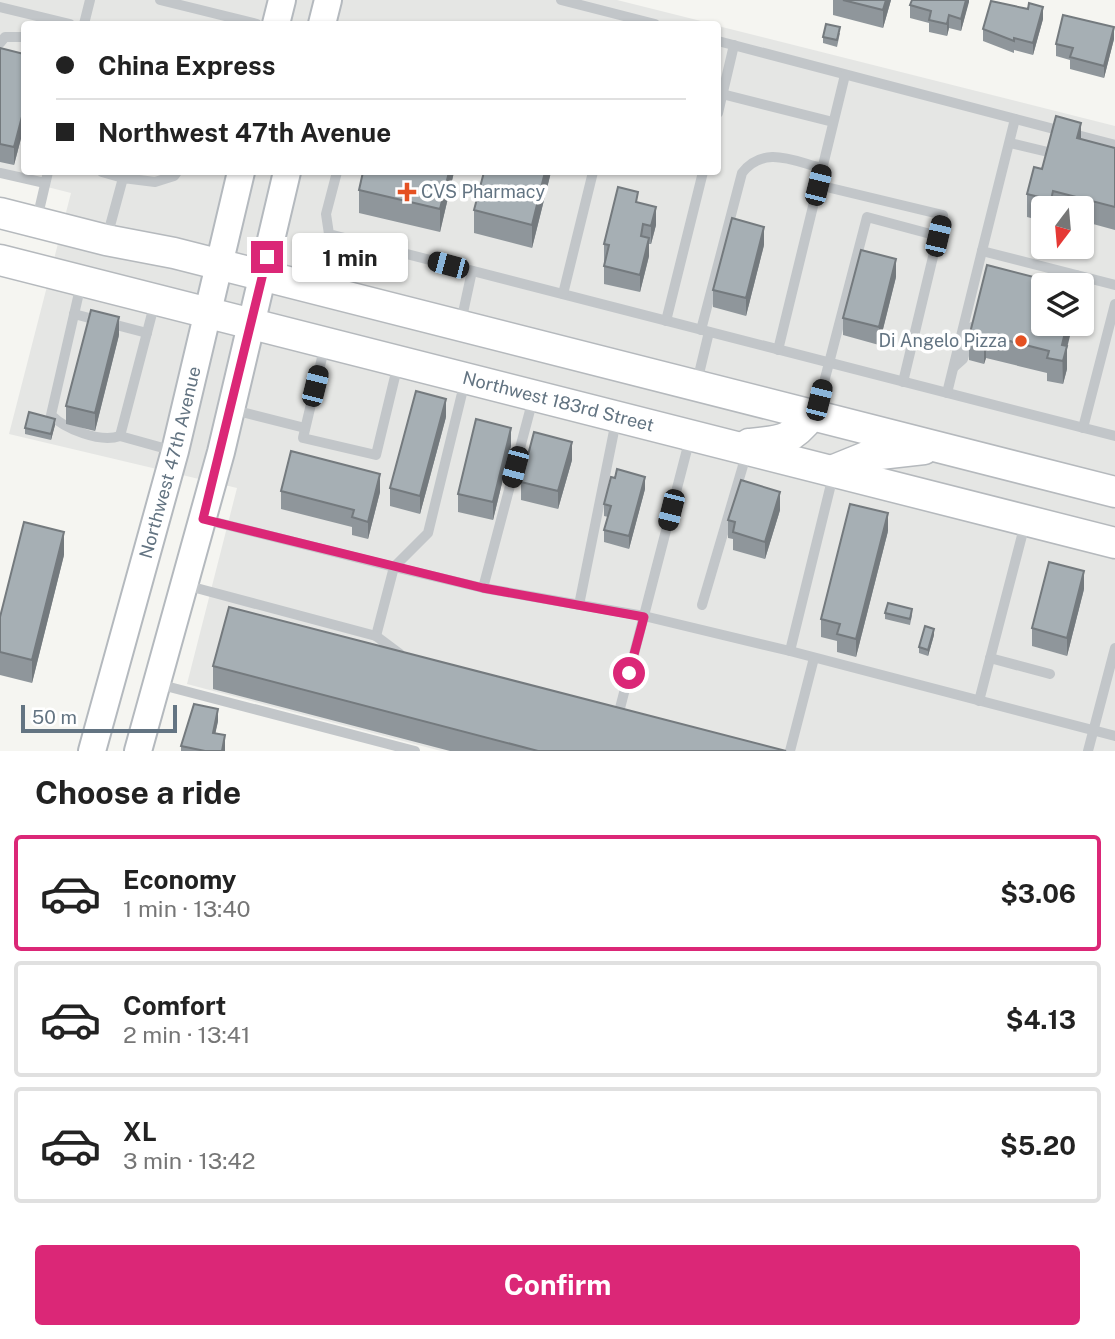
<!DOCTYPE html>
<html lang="en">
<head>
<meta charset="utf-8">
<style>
	body { margin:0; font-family:"Public Sans",sans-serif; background:#f6f6f6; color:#222; height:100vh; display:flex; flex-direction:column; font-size:26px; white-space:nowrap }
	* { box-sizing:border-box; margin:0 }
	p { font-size:23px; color:#767676 }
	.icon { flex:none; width:38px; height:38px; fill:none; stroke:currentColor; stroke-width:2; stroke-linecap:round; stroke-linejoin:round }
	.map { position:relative; height:751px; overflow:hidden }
	.details { display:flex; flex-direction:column; background:#fff; flex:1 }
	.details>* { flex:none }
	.guide { position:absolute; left:21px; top:21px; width:700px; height:154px; border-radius:7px; box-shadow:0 2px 5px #0004; display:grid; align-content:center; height:154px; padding:0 35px; background:#fff }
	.needle { width:46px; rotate:196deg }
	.buttons { position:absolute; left:1031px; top:196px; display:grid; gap:14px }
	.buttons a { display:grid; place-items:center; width:63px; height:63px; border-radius:7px; background:#fff; box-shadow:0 2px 5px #0004; font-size:35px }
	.scale { position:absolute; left:21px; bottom:18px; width:156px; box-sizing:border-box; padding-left:7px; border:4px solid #637482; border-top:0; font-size:19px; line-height:24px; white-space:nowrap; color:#637482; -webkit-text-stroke:5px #fff; paint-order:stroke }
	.end { position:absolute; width:32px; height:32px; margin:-16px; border:9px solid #db2777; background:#fff; box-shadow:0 0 0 4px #fff }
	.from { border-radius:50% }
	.bubble { position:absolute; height:49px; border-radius:7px; background:#fff; box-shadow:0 2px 5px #0004; font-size:23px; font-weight:700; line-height:49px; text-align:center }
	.car { position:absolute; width:21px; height:42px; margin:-21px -10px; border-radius:9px; box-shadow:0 0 5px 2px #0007; background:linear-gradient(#222 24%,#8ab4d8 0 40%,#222 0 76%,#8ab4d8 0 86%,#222 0) }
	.guide b { display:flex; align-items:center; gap:24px; height:66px; font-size:26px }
	.guide b+b { border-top:2px solid #e0e0e0 }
	.guide i { width:18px; height:18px; background:#222 }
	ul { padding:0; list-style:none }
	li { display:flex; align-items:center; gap:21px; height:116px; margin:0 14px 10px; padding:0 21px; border:4px solid #e0e0e0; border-radius:7px }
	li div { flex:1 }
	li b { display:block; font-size:26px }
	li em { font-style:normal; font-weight:700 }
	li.selected { border-color:#db2777 }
	li>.icon { width:63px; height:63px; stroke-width:1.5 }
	h2 { padding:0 35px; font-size:32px; line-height:84px }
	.action { display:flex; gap:14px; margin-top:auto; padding:14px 35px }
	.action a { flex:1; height:80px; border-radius:7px; background:#db2777; color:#fff; font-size:28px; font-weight:700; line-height:80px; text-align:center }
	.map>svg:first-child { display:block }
</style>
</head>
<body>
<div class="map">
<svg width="1115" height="751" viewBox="0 0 1115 751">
	<rect width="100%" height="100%" fill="#f5f5f1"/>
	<!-- built -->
	<path fill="#e5e6e4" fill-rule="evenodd" d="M0 0H617L713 24H24V172H718V26L1115 126V751H441L187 684 237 488 9 434 71 193 0 175ZM1043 208H1082V247H1043ZM1043 285H1082V324H1043Z"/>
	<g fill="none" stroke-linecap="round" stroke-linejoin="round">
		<!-- secondary casing -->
		<g stroke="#b4b9be" stroke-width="30">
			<g id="secondary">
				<path d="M276 24 282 0"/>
				<path d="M322 24 328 0"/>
				<path id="s1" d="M92 751 175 451 241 172"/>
				<path d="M138 751 221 452 287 172"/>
			</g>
		</g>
		<!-- primary casing -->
		<g stroke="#b5b9bd" stroke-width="33">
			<g id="primary">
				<path d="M0 213 106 240 174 253 1115 492"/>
				<path id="s2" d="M0 260 1115 543"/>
				<path d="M749 444C781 441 792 441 812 414"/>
				<path d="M834 470 871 455 924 449"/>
			</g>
		</g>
		<!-- lane -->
		<g stroke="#c2c6c9" stroke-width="10">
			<path d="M160 0 257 24"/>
			<path d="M561 0 655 24"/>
			<path d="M0 7 70 24"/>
			<path d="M84 24 90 0"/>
			<path d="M718 41 1115 145"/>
			<path d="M0 43 5 37H24"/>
			<path d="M718 93 833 122"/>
			<path d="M718 113 734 45"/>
			<path d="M1015 119 982 251 1115 285"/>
			<path d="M1010 143 1052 153"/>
			<path d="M102 172 123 178"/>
			<path d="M337 172 326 214 329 234 1115 436"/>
			<path d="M0 173 45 183"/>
			<path d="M818 185 943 215 903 382"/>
			<path d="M37 219 48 172"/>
			<path d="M107 237 123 178 155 182 174 176 177 172"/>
			<path d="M81 284 51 415C65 429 100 443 120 436"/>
			<path d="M1043 285 1076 275"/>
			<path d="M563 294 593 172"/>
			<path d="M155 302 120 436 174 451"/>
			<path d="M74 314 147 333"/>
			<path d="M666 321 703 172"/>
			<path d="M461 322 472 271"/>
			<path d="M701 330 742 173C764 145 793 161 822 168"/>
			<path d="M325 345 303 438 376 455 398 364"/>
			<path d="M778 350 845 75"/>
			<path d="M954 367 963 359 972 327"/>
			<path d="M697 382 709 332"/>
			<path d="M947 393 982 251"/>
			<path d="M234 410 305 428"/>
			<path d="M816 413 867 217 938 236"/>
			<path d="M1083 428 1115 304"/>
			<path d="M203 519 394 567 428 533 465 381"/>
			<path d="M185 585 376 636 394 567 483 588 644 616 790 651 833 476"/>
			<path d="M483 588 533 399"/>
			<path d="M579 605 616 421"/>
			<path d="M702 605 747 452"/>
			<path d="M376 636 400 654"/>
			<path d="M790 651 1115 736"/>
			<path d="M990 658 1050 674"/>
			<path d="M158 684 415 751"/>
			<path d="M979 701 1025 524"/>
			<path d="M619 712 690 438"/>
			<path d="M790 751 814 658"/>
			<path d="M1088 751 1115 648"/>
		</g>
		<!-- secondary -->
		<use href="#secondary" stroke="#fff" stroke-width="26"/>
		<!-- primary -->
		<use href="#primary" stroke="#fff" stroke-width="30"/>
	</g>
	<!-- wall -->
	<g fill="#8f969b">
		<path d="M833 0H891L883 28 833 15Z"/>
		<path d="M969 0 961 31 949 28 947 36 929 32V23L910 18V5Z"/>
		<path d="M1043 19 1033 55 1014 50V53L983 41V29Z"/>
		<path d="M840 33 837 47 823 43V37Z"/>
		<path d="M1114 39 1104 78 1070 69V60L1056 56V44Z"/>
		<path d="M0 48 24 54V127L14 165 0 162Z"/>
		<path d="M1081 139 1115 148V230L1082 221V208H1043V221L1027 217V194L1042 169Z"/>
		<path d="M454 172 440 232 359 213V190Z"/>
		<path d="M484 172H551L532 248 474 233V210Z"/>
		<path d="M638 203 656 225 651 244H649V256L640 292 604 284V244Z"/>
		<path d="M764 245 746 316 713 307V290Z"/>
		<path d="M987 265 1067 348V369L1063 384 1047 381V373L986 358 984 364 969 360V337Z"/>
		<path d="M896 277 879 345 843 335V318Z"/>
		<path d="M119 335 95 431 66 424V406Z"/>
		<path d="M446 417 420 514 390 506V488Z"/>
		<path d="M55 425 51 440 25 434V428Z"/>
		<path d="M511 446 493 520 458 512V494Z"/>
		<path d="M572 460 558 509 521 500V482Z"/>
		<path d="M645 489 629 549 604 542V530L608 517 604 516V504Z"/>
		<path d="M281 491 380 492 368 539 352 535V527L281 509Z"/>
		<path d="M780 510 765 559 733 550V539L728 538V520Z"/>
		<path d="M888 531 856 657 837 652V641L821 637V619Z"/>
		<path d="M64 555 32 683 0 675V617Z"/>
		<path d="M1084 589 1067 656 1032 646V628Z"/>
		<path d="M885 613 912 615 910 625 885 619Z"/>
		<path d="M934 635 928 656 919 653V647Z"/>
		<path d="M213 666 786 751H450L213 689Z"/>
		<path d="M218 721 215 733 225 748V751H181V746Z"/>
	</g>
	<!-- shaded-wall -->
	<g fill="#747a7e">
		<path d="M886 0H891L883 28V10Z"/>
		<path d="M966 0H969V2L961 31V19Z"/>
		<path d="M1043 7V19L1033 55V43Z"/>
		<path d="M949 15V28L947 36V24Z"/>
		<path d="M1114 27V39L1104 78V66Z"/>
		<path d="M24 109V127L14 165V147Z"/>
		<path d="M1081 123V146L1077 138Z"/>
		<path d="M449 172H454L440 232V209Z"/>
		<path d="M545 172H551L532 248V225Z"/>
		<path d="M1053 191V208H1051V200Z"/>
		<path d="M656 207V225L651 244V226Z"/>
		<path d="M764 227V245L746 316V298Z"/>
		<path d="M649 238V256L640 292V275Z"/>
		<path d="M896 259V277L879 345V327Z"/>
		<path d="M1084 282V305L1082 314V291Z"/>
		<path d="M119 317V335L95 431V413Z"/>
		<path d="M1067 324H1073L1067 348V369L1063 384 1062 345Z"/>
		<path d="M986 335V358L984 364V341Z"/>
		<path d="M446 399V417L420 514V496Z"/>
		<path d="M55 419V425L51 440V434Z"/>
		<path d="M511 428V446L493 520V502Z"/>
		<path d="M572 442V460L558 509V491Z"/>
		<path d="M380 474V492L368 539V522Z"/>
		<path d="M645 477V489L629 549V536Z"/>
		<path d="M780 492V510L765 559V542Z"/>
		<path d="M888 513V531L856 657V639Z"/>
		<path d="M64 532V555L32 683V660Z"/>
		<path d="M1084 571V589L1067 656V638Z"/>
		<path d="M934 629V635L928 656V650Z"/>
		<path d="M218 709V721L213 745V733Z"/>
		<path d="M225 735V751H222Z"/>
	</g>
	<!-- building -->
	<g fill="#a6afb4" stroke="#747a7e" stroke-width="2">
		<path d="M843 0H886L883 10Z"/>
		<path d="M912 0H966L961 19 949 15 947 24 929 20 931 11 910 5Z"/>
		<path d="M991 1 1028 9 1029 3 1043 7 1033 43 1014 38V41L983 29Z"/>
		<path d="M1063 15 1114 27 1104 66 1070 57 1073 48 1056 44Z"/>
		<path d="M826 24 840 27 837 40 823 37Z"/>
		<path d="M0 48 24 54V109L14 147 0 144Z"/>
		<path d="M1056 116 1081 123 1077 138 1115 148V207L1053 191 1051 200 1027 194 1034 167 1042 169Z"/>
		<path d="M363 172H449L440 209 359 190Z"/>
		<path d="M484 172H545L532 225 474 210Z"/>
		<path d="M618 187 638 192 636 202 656 207 651 226 643 224 641 236 649 238 640 275 604 266 609 245 604 244Z"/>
		<path d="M732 218 764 227 746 298 713 290Z"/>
		<path d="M861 250 896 259 879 327 843 318Z"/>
		<path d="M987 265 1065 285H1043V324H1067L1062 345 1067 346 1063 361 1047 358 1049 351 986 335 984 341 969 337Z"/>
		<path d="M1068 278 1084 282 1082 291V285H1066Z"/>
		<path d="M91 310 119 317 95 413 66 406Z"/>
		<path d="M416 391 446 399 420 496 390 488Z"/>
		<path d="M29 412 55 419 51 434 25 428Z"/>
		<path d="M476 419 511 428 493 502 458 494Z"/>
		<path d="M534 432 572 442 558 491 521 482Z"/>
		<path d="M291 451 380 474 368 522 352 517 354 510 281 491Z"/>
		<path d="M617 469 645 477 629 536 604 530 611 506 604 504 611 477 615 478Z"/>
		<path d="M741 480 780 492 765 542 733 532 735 522 728 520Z"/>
		<path d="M850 504 888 513 856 639 837 634 840 624 821 619Z"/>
		<path d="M24 522 64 532 32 660 0 652V617Z"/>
		<path d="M1049 562 1084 571 1067 638 1032 628Z"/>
		<path d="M888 603 912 609 910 619 885 613Z"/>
		<path d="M229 607 786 751H538L213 666Z"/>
		<path d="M925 626 934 629 928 650 919 647Z"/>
		<path d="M194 704 218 709 213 733 225 735 222 751H205L181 746Z"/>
	</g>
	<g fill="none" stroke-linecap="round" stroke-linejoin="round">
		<!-- route -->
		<path stroke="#db2777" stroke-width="9" d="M267 257 203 519 483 588 644 617 629 673"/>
	</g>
	<!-- markers -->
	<g fill="#e45122" stroke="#fff" stroke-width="2.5">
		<path d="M403.5 181.5h7v7h7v7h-7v7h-7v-7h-7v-7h7z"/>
		<circle cx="1021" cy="341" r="7"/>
	</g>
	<g text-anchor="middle" stroke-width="7" stroke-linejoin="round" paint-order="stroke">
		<!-- poi labels -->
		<g font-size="18" fill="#637482" stroke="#fff" text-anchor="start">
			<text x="421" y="198">CVS Pharmacy</text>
			<text x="1007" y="347" text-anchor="end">Di Angelo Pizza</text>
		</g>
		<!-- street labels -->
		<g font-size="18" fill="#637482" stroke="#fff">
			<text dy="6" stroke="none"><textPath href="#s2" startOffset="576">Northwest 183rd Street</textPath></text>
			<text dy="6" stroke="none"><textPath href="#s1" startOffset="299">Northwest 47th Avenue</textPath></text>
		</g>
	</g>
</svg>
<div class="buttons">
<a><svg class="needle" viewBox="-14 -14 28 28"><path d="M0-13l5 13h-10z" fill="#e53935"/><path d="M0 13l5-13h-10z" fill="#767676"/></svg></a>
<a><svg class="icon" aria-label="layers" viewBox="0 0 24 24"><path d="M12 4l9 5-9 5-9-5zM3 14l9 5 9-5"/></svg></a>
</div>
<div class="scale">50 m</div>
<i class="end from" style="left:629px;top:673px"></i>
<i class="end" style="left:267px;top:257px"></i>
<div class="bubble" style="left:292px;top:233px;width:116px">1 min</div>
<i class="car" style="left:818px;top:185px;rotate:14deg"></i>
<i class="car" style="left:938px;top:236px;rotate:13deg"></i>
<i class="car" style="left:448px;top:265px;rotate:285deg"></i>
<i class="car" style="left:315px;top:386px;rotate:14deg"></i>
<i class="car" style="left:819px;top:400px;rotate:14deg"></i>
<i class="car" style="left:515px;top:467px;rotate:195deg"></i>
<i class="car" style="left:671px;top:510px;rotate:194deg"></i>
<div class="guide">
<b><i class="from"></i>China Express</b>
<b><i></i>Northwest 47th Avenue</b>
</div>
</div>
<section class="details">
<h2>Choose a ride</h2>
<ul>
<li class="selected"><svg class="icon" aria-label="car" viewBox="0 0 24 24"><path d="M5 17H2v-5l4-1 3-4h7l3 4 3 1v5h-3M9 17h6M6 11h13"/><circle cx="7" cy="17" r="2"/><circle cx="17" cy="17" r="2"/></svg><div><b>Economy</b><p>1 min · 13:40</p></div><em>$3.06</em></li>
<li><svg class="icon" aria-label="car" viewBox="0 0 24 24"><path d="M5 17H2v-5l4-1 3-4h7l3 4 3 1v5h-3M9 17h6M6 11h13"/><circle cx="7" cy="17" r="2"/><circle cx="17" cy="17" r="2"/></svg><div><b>Comfort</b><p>2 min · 13:41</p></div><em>$4.13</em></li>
<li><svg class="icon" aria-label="car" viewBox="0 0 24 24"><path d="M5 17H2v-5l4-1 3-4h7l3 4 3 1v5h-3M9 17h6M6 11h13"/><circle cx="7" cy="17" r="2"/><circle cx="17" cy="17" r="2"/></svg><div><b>XL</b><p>3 min · 13:42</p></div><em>$5.20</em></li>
</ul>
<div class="action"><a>Confirm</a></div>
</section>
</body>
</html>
